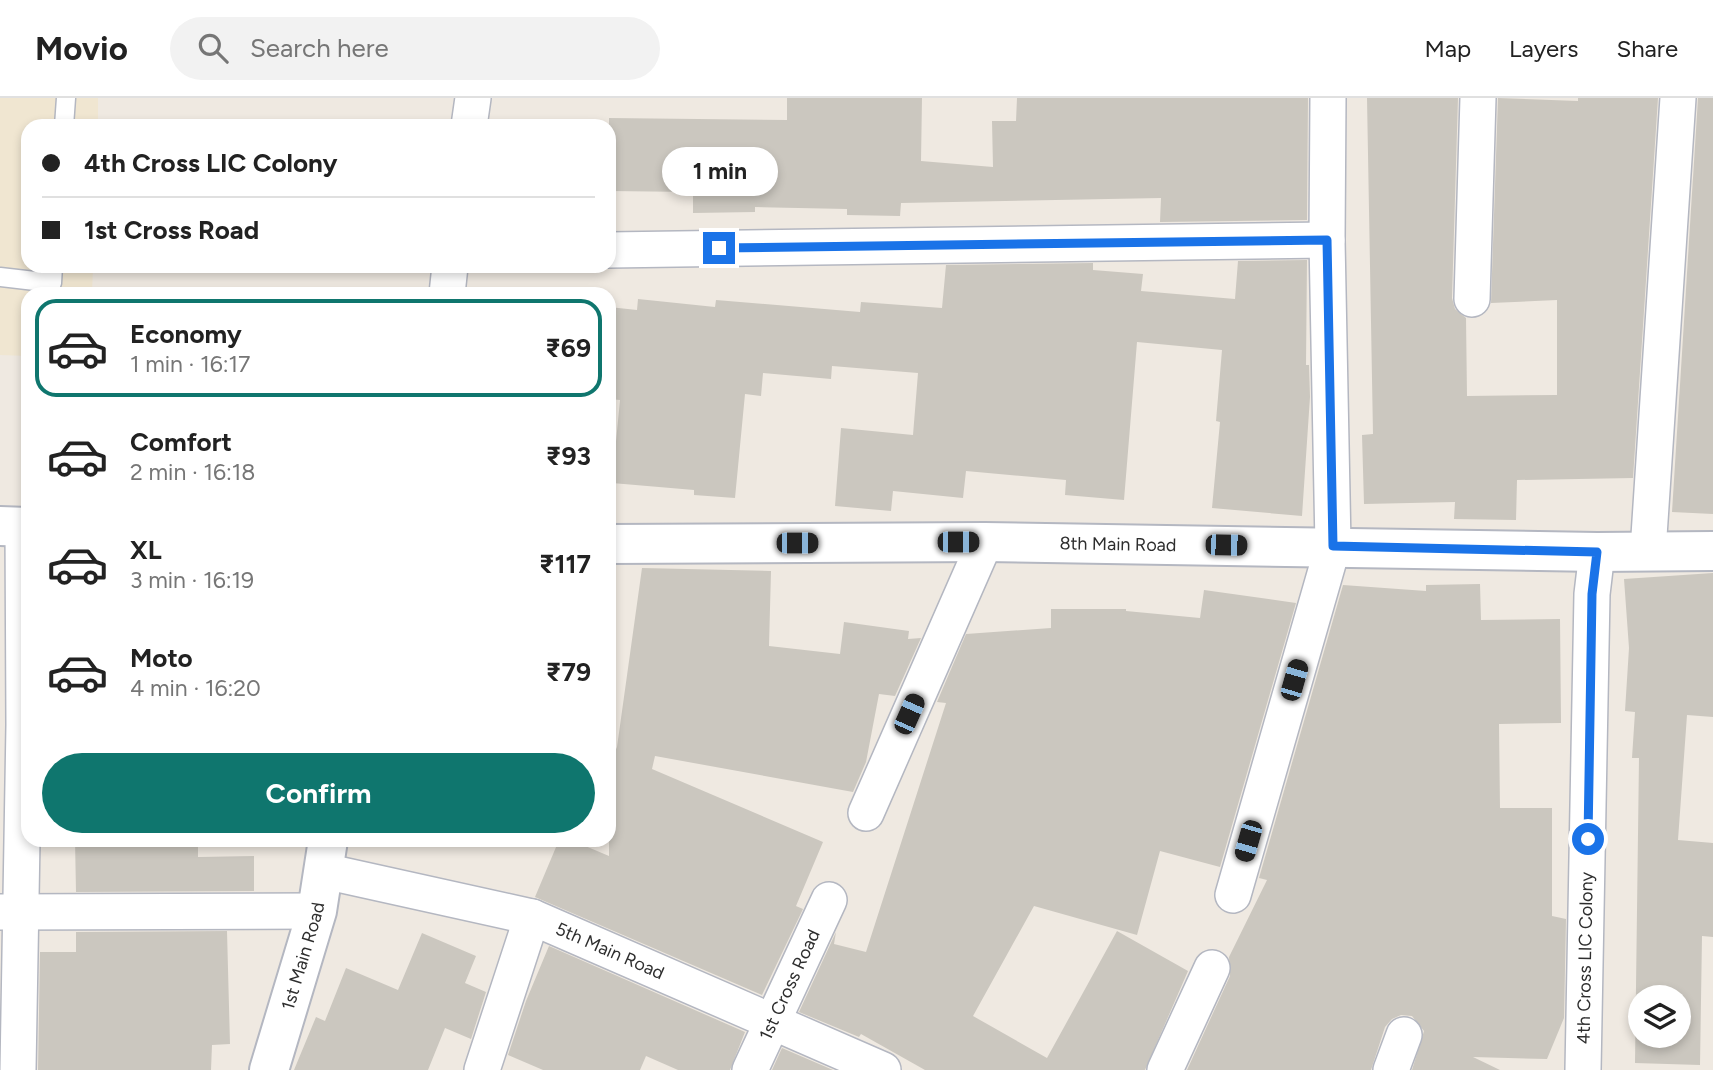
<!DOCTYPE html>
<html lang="en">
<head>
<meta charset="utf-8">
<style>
	body { margin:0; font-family:Figtree,sans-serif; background:#f2f2f2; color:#222; height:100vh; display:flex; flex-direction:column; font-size:26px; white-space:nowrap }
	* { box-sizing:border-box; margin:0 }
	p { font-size:23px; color:#767676 }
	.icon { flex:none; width:38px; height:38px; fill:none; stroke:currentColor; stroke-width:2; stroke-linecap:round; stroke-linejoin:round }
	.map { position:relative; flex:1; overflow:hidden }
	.details { position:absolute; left:21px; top:189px; width:595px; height:560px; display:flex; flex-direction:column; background:#fff; border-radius:21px; box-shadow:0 4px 10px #0003 }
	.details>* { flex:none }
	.banner { position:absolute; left:21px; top:21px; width:595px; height:154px; border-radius:21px; box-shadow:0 4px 10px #0003; display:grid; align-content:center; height:154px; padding:0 21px; background:#fff }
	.fabs { position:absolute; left:1628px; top:887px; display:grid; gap:14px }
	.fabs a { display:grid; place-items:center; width:63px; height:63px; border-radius:50%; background:#fff; box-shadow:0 4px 10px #0003; font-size:35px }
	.end { position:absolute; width:32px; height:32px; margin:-16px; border:9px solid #1a73e8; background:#fff; box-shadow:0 0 0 4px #fff }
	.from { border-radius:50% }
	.bubble { position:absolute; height:49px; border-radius:24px; background:#fff; box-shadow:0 4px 10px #0003; font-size:23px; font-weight:700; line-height:49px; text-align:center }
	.car { position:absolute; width:21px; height:42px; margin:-21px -10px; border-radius:9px; box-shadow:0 0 5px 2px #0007; background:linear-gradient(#222 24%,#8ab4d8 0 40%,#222 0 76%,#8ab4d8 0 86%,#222 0) }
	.banner b { display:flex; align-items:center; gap:24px; height:66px; font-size:26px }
	.banner b+b { border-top:2px solid #e0e0e0 }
	.banner i { width:18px; height:18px; background:#222 }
	ul { padding:12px 0 0; list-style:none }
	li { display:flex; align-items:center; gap:21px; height:98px; margin:0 14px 10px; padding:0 7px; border:4px solid transparent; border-radius:21px }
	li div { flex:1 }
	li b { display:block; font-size:26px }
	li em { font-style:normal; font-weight:700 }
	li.on { border-color:#0f766e }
	li>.icon { width:63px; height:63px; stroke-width:1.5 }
	.primary-button { display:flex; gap:14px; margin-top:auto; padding:14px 21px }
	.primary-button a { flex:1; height:80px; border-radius:42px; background:#0f766e; color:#fff; font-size:28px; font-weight:700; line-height:80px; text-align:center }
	header { display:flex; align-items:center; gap:42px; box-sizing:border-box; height:98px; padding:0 35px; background:#fff; border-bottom:2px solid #e0e0e0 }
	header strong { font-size:33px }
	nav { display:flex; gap:38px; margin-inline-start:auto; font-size:24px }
	.search { width:490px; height:63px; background:#f2f2f2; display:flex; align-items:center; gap:18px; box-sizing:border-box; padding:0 24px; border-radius:38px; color:#767676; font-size:26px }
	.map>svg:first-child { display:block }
</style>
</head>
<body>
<header>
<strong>Movio</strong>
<div class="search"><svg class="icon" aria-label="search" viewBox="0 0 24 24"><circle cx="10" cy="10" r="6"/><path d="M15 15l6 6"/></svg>Search here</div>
<nav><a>Map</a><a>Layers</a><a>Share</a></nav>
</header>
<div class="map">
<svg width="1713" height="972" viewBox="0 0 1713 972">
	<rect width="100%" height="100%" fill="#efe9e1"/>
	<!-- education -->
	<path fill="#f0e6d1" d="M0 0H98V28H28V168H93L92 196H28V258L0 257Z"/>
	<!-- building -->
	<g fill="#cbc7bf" fill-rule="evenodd">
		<path d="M787 0H922L921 63 993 69 992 23H1016L1017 0H1308L1307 122 1160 124 1161 100 901 105 900 118 847 117V111L755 109V114L693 115V94L609 93V20L787 22Z"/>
		<path d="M1367 0H1458L1452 200 1455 211 1466 220 1467 298 1557 297V202L1491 205 1498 0 1578 3V0H1658L1633 380 1517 382 1516 422 1454 421 1455 404 1364 406 1362 337 1373 336Z"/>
		<path d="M1698 0H1713V416L1672 414Z"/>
		<path d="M1307 162 1306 267H1309L1310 299 1302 418 1212 410 1220 324 1216 323 1222 252 1137 244 1124 402 1065 397 1066 382 966 373 963 400 893 393 891 413 835 408 841 330 913 337 918 275 832 268 831 281 763 275 761 298 745 296 735 400 694 397V392L612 385 620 302 609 301V209L637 212 638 201 715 209 716 202 860 214 861 204 942 210 946 167 1093 165V172L1143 176 1141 193 1235 201 1238 163Z"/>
		<path d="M642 470 771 473 769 548 840 556 844 524 909 533 908 541 921 540 895 598 879 596 866 664 853 694 655 658 652 671 823 744 796 808 803 811 762 897 535 799 559 742H571L609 758V668L617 649Z"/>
		<path d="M1713 475V619L1687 617 1678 742 1713 745V839L1702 838 1700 967 1635 965 1639 660H1632L1635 614 1625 613 1629 550 1624 481ZM1640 900H1678V938H1640Z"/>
		<path d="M1480 486 1481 522 1560 521 1561 625 1499 626 1500 710H1552V818L1566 821 1564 920 1547 961 1473 959 1500 972H1412L1424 933 1412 918 1401 917 1392 921 1385 929 1371 972H1187L1230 878 1229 859 1267 782 1259 780 1343 487 1426 493V487Z"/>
		<path d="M1204 492 1296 505 1220 769 1160 753 1137 837 1034 808 973 918 1047 960 1117 833 1188 873 1145 972H925L861 936 859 939 799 914 836 834 834 846 866 854 946 605 937 604 966 536 1051 530V511H1126V513L1200 520Z"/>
		<path d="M75 742 198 744V759L254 758V793L76 794Z"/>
		<path d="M227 833 230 946 212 947 211 972H38L40 854H76V834Z"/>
		<path d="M422 835 476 858 465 885 486 894 471 941 445 930 428 972H294L316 919 325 923 346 870 398 892Z"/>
		<path d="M549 848 745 934 730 972H678L646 958 640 972H543L508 957 526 903Z"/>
		<path d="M782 950 833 972H772Z"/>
	</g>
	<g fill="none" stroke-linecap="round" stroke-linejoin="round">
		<!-- service casing -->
		<g stroke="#b4b7c1" stroke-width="21">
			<g id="service">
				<path d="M64 28 66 0"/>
				<path d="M0 179 52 185 53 168"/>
			</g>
		</g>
		<!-- minor casing -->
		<g stroke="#b4b7c1" stroke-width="38">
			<g id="minor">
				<path d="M469 28 473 0"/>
				<path d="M609 152 1327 142"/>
				<path d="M447 196 450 168"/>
				<path d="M1472 201 1478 0"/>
				<path d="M1648 453 1678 0"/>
				<path d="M866 715 985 444"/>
				<path id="s1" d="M324 773 532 819 883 972"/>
				<path d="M1233 797 1333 448 1327 142 1328 0"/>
				<path d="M0 814 317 813"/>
				<path d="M18 972 24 627 23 429"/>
				<path d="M482 972 532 819"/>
				<path id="s2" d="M750 972 829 802"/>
				<path d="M1165 972 1212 870"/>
				<path d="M1391 972 1404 937"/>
				<path id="s3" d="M1583 972 1592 496 1597 454"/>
			</g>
		</g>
		<!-- tertiary casing -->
		<g stroke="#b4b7c1" stroke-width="42">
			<g id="tertiary">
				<path d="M0 428 28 429"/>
				<path id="s4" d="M609 446 985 444 1597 454 1713 453"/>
				<path id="s5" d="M269 972 317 813 328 742"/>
			</g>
		</g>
		<!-- service -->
		<use href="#service" stroke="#fff" stroke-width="18"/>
		<!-- minor -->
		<use href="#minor" stroke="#fff" stroke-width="35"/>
		<!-- tertiary -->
		<use href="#tertiary" stroke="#fff" stroke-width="38"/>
	</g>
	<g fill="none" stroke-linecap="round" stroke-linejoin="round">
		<!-- route -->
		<path stroke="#1a73e8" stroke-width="9" d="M719 150 1327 142 1333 448 1597 454 1592 496 1588 741"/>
	</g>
	<g text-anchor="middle" stroke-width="5" stroke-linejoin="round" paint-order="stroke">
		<!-- street labels -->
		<g font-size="18" fill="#2e2e2e" stroke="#fff">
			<text dy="6" stroke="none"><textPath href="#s4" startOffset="509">8th Main Road</textPath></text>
			<text dy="6" stroke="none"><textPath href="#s1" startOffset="298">5th Main Road</textPath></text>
			<text dy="6" stroke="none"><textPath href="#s5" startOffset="119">1st Main Road</textPath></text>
			<text dy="6" stroke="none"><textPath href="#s3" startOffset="112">4th Cross LIC Colony</textPath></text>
			<text dy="6" stroke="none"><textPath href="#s2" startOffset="94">1st Cross Road</textPath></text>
		</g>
	</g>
</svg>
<div class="fabs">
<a><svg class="icon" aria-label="layers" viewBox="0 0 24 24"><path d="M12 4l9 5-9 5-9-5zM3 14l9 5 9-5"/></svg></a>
</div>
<i class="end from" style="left:1588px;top:741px"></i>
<i class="end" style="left:719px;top:150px"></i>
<div class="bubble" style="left:662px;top:49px;width:116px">1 min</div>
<i class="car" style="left:958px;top:444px;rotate:90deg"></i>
<i class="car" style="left:797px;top:445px;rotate:90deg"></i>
<i class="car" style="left:1226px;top:447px;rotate:91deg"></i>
<i class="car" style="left:1294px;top:582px;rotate:16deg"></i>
<i class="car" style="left:909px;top:616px;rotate:24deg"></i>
<i class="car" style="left:1248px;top:743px;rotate:196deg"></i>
<div class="banner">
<b><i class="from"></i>4th Cross LIC Colony</b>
<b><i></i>1st Cross Road</b>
</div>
<section class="details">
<ul>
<li class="on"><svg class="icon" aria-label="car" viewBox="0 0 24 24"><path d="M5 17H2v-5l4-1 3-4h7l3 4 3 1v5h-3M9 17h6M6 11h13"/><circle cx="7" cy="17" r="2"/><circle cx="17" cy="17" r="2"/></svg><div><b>Economy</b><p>1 min · 16:17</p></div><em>₹69</em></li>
<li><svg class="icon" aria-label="car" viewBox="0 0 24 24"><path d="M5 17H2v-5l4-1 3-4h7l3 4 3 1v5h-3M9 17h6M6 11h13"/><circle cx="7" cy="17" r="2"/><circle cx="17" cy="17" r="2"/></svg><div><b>Comfort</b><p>2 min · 16:18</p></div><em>₹93</em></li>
<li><svg class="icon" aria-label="car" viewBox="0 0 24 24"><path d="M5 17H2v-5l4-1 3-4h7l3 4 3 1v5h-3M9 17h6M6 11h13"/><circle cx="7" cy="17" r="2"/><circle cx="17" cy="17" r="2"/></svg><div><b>XL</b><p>3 min · 16:19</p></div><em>₹117</em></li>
<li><svg class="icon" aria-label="car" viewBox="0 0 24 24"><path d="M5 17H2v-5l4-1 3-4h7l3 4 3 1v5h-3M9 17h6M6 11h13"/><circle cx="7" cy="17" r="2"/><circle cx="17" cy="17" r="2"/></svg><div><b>Moto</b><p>4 min · 16:20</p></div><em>₹79</em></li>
</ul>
<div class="primary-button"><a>Confirm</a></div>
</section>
</div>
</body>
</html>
